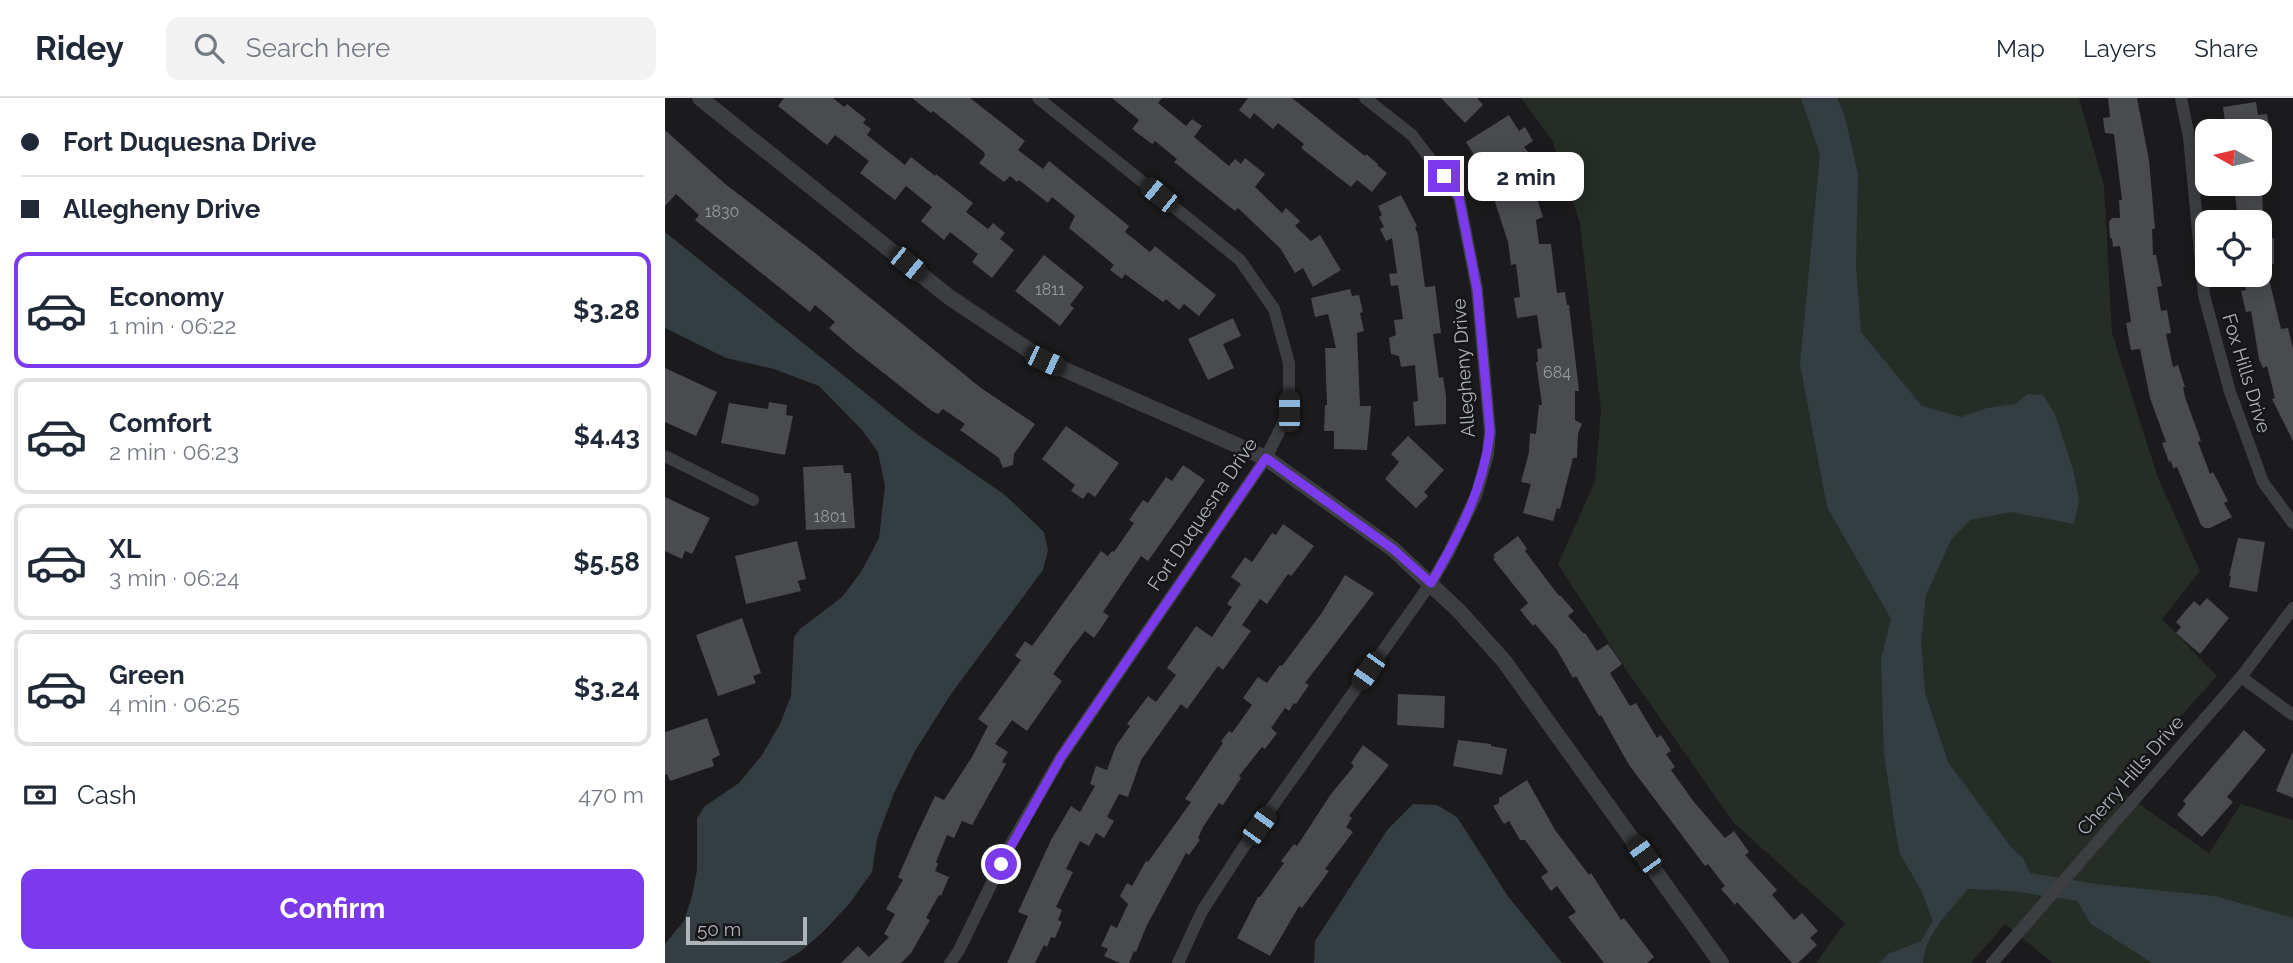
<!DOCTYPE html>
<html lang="en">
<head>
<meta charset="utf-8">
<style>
	body { margin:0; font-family:Raleway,sans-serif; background:#f2f2f3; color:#1f2937; height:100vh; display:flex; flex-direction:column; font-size:26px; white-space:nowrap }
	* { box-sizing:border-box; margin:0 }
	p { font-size:23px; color:#747a83 }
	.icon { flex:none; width:38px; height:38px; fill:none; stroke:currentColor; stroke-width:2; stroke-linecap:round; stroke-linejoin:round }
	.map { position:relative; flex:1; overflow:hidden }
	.side { display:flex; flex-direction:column; background:#fff; width:665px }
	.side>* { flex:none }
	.guide { display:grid; align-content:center; height:154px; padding:0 21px; background:#fff }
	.needle { width:46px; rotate:278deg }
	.buttons { position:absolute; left:1530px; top:21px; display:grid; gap:14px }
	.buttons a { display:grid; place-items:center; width:77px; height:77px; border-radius:14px; background:#fff; box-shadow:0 4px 18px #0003; font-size:35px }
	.scale { position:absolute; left:21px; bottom:18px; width:121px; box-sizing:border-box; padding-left:7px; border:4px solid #afb4bb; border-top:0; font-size:19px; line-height:24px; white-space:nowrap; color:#afb4bb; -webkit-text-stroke:5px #161618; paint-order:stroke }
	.end { position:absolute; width:32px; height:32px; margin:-16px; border:9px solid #7c3aed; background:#fff; box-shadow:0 0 0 4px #fff }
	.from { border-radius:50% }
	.bubble { position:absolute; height:49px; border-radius:14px; background:#fff; box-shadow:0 4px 18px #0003; font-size:23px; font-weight:700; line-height:49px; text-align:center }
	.car { position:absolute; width:21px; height:42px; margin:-21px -10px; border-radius:9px; box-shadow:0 0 5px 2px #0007; background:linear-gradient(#222 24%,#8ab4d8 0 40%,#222 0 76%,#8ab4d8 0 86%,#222 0) }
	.guide b { display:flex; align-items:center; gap:24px; height:66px; font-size:26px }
	.guide b+b { border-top:2px solid #e0e1e3 }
	.guide i { width:18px; height:18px; background:#1f2937 }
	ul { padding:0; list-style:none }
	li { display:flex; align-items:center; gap:21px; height:116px; margin:0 14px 10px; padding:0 7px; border:4px solid #e0e1e3; border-radius:14px }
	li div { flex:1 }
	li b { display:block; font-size:26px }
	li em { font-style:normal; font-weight:700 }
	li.current { border-color:#7c3aed }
	li>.icon { width:63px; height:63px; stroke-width:1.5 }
	.pay { display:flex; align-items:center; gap:18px; height:77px; padding:0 21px; font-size:26px }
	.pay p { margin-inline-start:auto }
	.action { display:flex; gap:14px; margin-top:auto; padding:14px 21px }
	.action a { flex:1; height:80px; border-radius:14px; background:#7c3aed; color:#fff; font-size:28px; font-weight:700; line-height:80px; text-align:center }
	header { display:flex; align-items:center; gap:42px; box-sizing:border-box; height:98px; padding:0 35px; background:#fff; border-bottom:2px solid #e0e1e3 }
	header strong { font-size:33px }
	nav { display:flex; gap:38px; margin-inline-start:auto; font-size:24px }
	.search { width:490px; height:63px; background:#f2f2f3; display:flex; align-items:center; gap:18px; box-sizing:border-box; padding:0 24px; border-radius:14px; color:#747a83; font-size:26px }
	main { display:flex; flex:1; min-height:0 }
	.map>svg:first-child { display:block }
</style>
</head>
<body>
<header>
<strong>Ridey</strong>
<div class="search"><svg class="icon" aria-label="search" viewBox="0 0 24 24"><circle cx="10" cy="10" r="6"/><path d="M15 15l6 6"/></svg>Search here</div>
<nav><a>Map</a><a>Layers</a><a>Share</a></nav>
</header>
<main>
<section class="side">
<div class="guide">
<b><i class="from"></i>Fort Duquesna Drive</b>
<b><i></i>Allegheny Drive</b>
</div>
<ul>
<li class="current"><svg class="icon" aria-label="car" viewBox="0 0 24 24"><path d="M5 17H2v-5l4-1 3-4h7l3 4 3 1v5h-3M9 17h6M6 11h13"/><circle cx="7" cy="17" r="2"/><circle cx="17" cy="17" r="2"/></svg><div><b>Economy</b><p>1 min · 06:22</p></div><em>$3.28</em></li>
<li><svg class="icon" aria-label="car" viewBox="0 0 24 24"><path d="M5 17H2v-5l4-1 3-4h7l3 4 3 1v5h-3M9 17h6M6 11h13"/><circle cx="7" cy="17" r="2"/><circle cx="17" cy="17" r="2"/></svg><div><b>Comfort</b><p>2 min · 06:23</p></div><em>$4.43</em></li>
<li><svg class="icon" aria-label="car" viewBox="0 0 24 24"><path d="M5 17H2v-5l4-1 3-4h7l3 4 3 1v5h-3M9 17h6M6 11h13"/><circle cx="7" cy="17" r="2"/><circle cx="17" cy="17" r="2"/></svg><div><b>XL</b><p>3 min · 06:24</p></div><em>$5.58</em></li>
<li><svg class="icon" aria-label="car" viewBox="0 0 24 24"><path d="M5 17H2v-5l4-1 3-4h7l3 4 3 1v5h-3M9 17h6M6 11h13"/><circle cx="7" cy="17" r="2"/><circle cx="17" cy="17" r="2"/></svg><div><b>Green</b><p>4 min · 06:25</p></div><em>$3.24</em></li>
</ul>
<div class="pay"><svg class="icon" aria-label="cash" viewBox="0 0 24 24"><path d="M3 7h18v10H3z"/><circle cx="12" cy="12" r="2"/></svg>Cash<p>470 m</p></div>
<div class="action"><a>Confirm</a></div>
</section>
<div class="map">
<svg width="1628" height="865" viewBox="0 0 1628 865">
	<rect width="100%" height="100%" fill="#1b1b1d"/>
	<!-- green -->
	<path fill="#252d26" d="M856 0H1414L1439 88 1447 235 1493 380 1535 473 1497 521 1552 578 1451 690 1544 755 1576 706 1628 722V865H1388L1340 826 1306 865H1151L1180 825 1069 725 964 576 893 466 930 383 936 312 915 125 887 42Z"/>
	<!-- water -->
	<g fill="#343d42">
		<path d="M1136 0H1172L1179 15 1193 76 1191 169 1196 234 1257 308 1296 319 1322 310 1350 306 1363 296 1378 297 1390 316 1408 371 1414 402 1409 426 1346 414 1305 422 1286 442 1261 497 1256 543 1260 595 1283 664 1346 749 1358 760 1365 775 1431 786 1550 798 1628 820V865H1487L1426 826 1412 803 1347 793 1303 791C1285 813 1260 836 1258 865H1214L1223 856 1256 843 1268 823 1256 792 1234 754 1219 656 1216 561 1226 521 1162 409 1135 266 1155 57Z"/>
		<path d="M0 134 249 334 340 397 379 434 383 452 378 472 286 596 250 653 229 695 212 741 207 774 184 806 159 833 135 854 116 865H0V846L19 823 27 798 32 772V720L40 708 74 685 97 657 115 626 126 598 129 539 135 531 177 499 196 474 214 440 220 388 213 354 197 332 154 288 109 271 61 260 0 230Z"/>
		<path d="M748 706 772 707 792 719 842 797 897 865H649L650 843 723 731Z"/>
	</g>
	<!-- building -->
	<g fill="#4a4b4f">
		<path d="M119 0H168L179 9 182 6 201 21 198 25 206 31 202 37 240 67 246 59 270 78 271 76 308 105 301 114 323 131 328 125 340 135 335 141 349 152 327 180 307 164 313 156 285 134 279 142 256 123 267 109 241 88 230 102 195 75 204 63 170 37 162 47 113 8Z"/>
		<path d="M247 0H305L360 43 353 52 378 71 384 63 464 128 460 134 485 154 490 148 551 197 534 218 519 206 514 212 501 201 498 204 460 176 457 181 445 172 449 167 404 130 410 118 387 99 383 105 354 82 352 84 345 78 339 84 314 65 320 58 319 54 268 13 266 15Z"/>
		<path d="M447 0H497L493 5 521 28 527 21 537 28 529 39 564 68 570 61 576 66 580 60 600 76 590 89 617 115 621 110 635 123 630 128 646 143 655 137 676 172 648 189 638 170 630 175 615 150 573 110 570 113 509 64 512 61 490 43 487 46 467 31 474 22Z"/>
		<path d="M583 0H627L700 58 701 56 713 66 712 67 722 75 707 94 692 82 686 89 636 50 639 46 613 25 608 31 589 15 585 21 574 12Z"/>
		<path d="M776 0H812L818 7 800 25Z"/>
		<path d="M1443 0H1472L1484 62 1490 131H1487L1488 157H1491L1497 188 1492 189 1496 213 1502 212 1506 235 1501 236 1508 269 1513 267 1520 289H1518L1520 299 1536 343 1533 344 1545 376 1548 374 1563 403 1559 405 1567 419 1545 430H1540L1536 427 1512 369 1508 370 1506 363 1504 364 1497 345 1501 344 1485 300 1475 251 1466 252 1461 225 1466 224 1455 148 1448 149 1447 140H1445L1444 124 1447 120H1455L1454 102H1457L1449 36 1440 35 1438 20 1445 19Z"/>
		<path d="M1591 4 1593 17 1602 16 1605 33H1565V29L1561 30 1558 9Z"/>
		<path d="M844 17 854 33 860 29 868 43 859 49 864 55 858 59 878 119 871 122 874 146H886L892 195 900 194 902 207H904L914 293H910V322L917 326 913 335 912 360H908L895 411 892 410 888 423 858 415 866 386 856 384 864 354 865 335 871 336 874 307H877L871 264H873L872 251 877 250 872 217 852 220 849 200 855 199 851 166 846 167 843 144 825 89 828 87 801 44Z"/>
		<path d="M0 32 59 85 150 155 316 290 370 326 349 356 348 367 338 370 334 360 295 332 300 326 278 311 273 316 267 313 188 251 164 230 170 224 150 207 145 214 30 122 34 117 11 96 0 108Z"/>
		<path d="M1569 86H1597L1598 119H1606L1607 140H1609V166L1594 167V124H1573Z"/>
		<path d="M736 97 752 128 750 129 753 137 760 189 770 188 776 235 768 236 774 280 778 279 781 298V326L750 328 748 304 753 303 750 267 736 269 734 258 726 256 724 240 731 237 729 222 738 221 733 187 726 188 724 176 732 175 727 140 721 143 715 131 719 129 714 119 717 117 713 108Z"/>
		<path d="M379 157 419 189 405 207 409 210 395 228 350 193Z"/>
		<path d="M1603 177 1616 231 1623 230 1628 250V343L1607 301 1610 300 1602 268 1598 270 1594 261 1586 213 1581 214 1576 193 1581 192 1579 183Z"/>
		<path d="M685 191 687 198 694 197 698 214 695 215 699 233 692 235 695 308H706L702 352 669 351V333H659L660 307H662L660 250H671L663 216 650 219 646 200Z"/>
		<path d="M568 220 576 238 558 246 569 270 543 282 523 241Z"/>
		<path d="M0 270 52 294 31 338 0 324Z"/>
		<path d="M104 304 122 307 121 317 128 318 120 357 56 345 64 305 103 311Z"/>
		<path d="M401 328 454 365 430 399 423 394 418 401 406 393 410 387 377 361Z"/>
		<path d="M743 338 779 372 759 394 763 398 751 410 720 381 734 364 726 356Z"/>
		<path d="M178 367 179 375H186L190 430 141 432 138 369Z"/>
		<path d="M518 367 540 382 483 463 476 458 438 514 444 518 429 540 420 533 408 548 388 576 397 583 362 633 347 622 330 646 343 654 337 664 341 666 307 727 297 723 289 740 282 737 271 764 273 766 270 773 284 779 276 798 274 797 261 820 265 822 246 855 236 865H176L193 848 204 859 224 839 219 836 230 816 221 811 238 782 233 779 252 736 270 698 279 702 307 659 323 628 313 621 356 562 350 558 360 543 367 548 436 453 443 458 447 453 449 454 469 425 464 422 478 402 483 405 501 379 507 383Z"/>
		<path d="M0 399 45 420 27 456 20 453 17 461 0 453Z"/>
		<path d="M618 426 649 448 631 472 626 478 623 476 602 506 595 501 577 527 586 533 558 572 553 568 522 611 516 606 476 662 463 699 454 696 442 719 449 723 439 740 431 735 424 748 415 743 401 771 408 774 391 809 397 812 393 822 397 824 390 840 386 839 382 849 379 847 370 865H342L363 818 353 814 386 742 406 708 415 714 430 688 425 686 431 668 442 672 451 648 465 628 462 626 483 598 491 604 511 577 502 570 531 528 547 539 567 509 562 506 576 486 566 479 580 459 587 464 607 435 611 437Z"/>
		<path d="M853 438 862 451 860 453 894 498 895 497 909 513 903 518 919 536 920 535 932 553 943 546 957 566 945 575 965 608 971 605 992 640 996 637 1006 653 1001 656 1010 669 1006 672 1029 704 1060 740 1069 733 1084 754 1080 757 1112 792 1107 797 1129 822 1137 815 1153 833 1145 840 1152 847 1133 865H1127L1072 804 1070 807 1056 791 1060 788 1043 766 1040 768 964 667 936 617 934 618 911 578 908 580 892 552 870 526 868 528 855 512 863 505 828 461 830 459 828 457Z"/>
		<path d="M1573 440 1600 444 1592 494 1564 489 1566 478H1564Z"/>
		<path d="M132 443 141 481 133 483 136 493 81 506 70 458Z"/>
		<path d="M680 477 709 495 640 585 644 587 631 606 629 605 624 613 620 610 606 630 612 635 600 651 597 649 574 678 576 680 558 707 554 705 538 729 533 740 535 742 524 757 521 755 481 829 471 854 469 853 464 865H455L439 858 443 851 436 848 446 827 452 830 463 806 455 798 462 785 467 788 481 763 483 764 526 704 520 701 558 645 556 643 564 633 567 635 587 607 578 600 593 579 602 585 615 567 617 568 656 516Z"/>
		<path d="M1542 500 1564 520 1535 556 1511 535 1516 529 1511 524 1529 503 1535 508Z"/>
		<path d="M77 520 96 575 88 578 91 585 53 598 31 537Z"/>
		<path d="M733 596 780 598 779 630 732 627Z"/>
		<path d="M42 620 55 657 47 661 49 668 5 683 2 676 0 677V634Z"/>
		<path d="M1579 632 1601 652 1562 699 1568 704 1537 739 1512 717 1521 706 1518 703Z"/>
		<path d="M793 642 826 646V648L842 651 837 677 788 668Z"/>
		<path d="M698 647 724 667 684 718 687 720 681 729 688 734 660 771 664 773 637 810 634 808 605 858 572 840 593 799H595L619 765 616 763 629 746 632 748 666 696 689 668 686 665Z"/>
		<path d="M1628 653V700L1611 693Z"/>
		<path d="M862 682 890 732 924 777 926 775 956 822 959 820 989 859 982 865H939L903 819 911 814 892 788 886 793 876 779 883 774 860 742H855L844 723 839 726 828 708 834 705V700Z"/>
	</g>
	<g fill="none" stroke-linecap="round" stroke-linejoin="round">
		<!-- minor -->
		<g stroke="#3c3e41" stroke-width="12">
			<path d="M1516 0 1524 39 1539 197 1565 294 1598 384 1628 425"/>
			<path d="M0 358 88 402"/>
			<path d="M1576 579 1628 617"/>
			<path d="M285 865 293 854 347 744 396 659 601 360 624 313V265L609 211 575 162 373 0"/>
			<path d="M513 865 537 813 578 750 766 485 783 456 811 398 823 356 825 334 812 191 794 99 747 37 700 0"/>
			<path d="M1327 865 1576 579 1628 510"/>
		</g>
		<!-- tertiary -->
		<path stroke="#3c3e41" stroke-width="16" d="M35 0 284 199 380 263 601 360 728 451 794 513 839 563 1056 865"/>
	</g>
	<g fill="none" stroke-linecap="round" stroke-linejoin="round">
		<!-- route -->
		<path stroke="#7c3aed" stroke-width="9" d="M336 766 396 659 601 360 728 451 766 485C794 437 819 390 825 334L812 191 794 99 779 78"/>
	</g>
	<g text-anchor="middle" stroke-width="5" stroke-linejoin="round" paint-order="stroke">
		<!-- number labels -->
		<g font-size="16" fill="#969aa0">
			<text x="57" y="119">1830</text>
			<text x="385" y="197">1811</text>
			<text x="892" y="280">684</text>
			<text x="165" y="424">1801</text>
		</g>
		<!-- street labels -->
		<g font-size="19" fill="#afb4bb" stroke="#161618">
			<text transform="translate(798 270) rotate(-94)" y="7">Allegheny Drive</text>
			<text transform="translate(1582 275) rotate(73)" y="7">Fox Hills Drive</text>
			<text transform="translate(537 416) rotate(-56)" y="7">Fort Duquesna Drive</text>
			<text transform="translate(1465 677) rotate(-49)" y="7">Cherry Hills Drive</text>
		</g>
	</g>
</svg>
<div class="buttons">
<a><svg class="needle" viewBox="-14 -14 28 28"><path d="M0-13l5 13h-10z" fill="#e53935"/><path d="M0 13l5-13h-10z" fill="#747a83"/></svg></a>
<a><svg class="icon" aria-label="locate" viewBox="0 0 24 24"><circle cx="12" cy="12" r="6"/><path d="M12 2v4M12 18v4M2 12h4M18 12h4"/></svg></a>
</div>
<div class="scale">50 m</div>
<i class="end from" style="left:336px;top:766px"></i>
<i class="end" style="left:779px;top:78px"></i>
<div class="bubble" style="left:803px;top:54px;width:116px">2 min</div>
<i class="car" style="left:494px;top:97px;rotate:309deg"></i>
<i class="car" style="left:243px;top:166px;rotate:129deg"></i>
<i class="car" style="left:380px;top:263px;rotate:115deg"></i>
<i class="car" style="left:624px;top:313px;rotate:0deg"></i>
<i class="car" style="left:703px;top:573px;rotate:215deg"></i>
<i class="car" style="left:594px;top:728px;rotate:36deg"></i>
<i class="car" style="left:979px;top:757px;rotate:324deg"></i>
</div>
</main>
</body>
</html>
